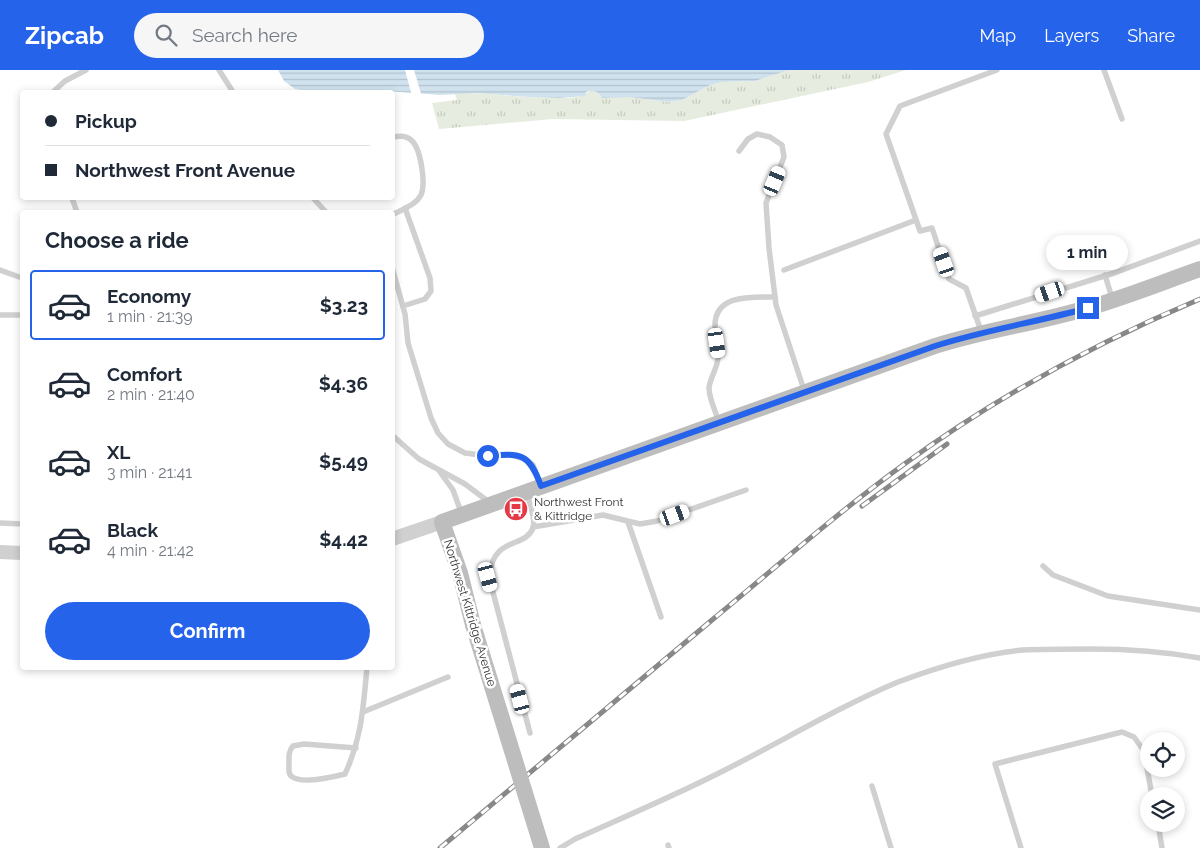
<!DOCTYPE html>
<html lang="en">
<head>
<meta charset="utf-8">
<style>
	body { margin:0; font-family:Raleway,sans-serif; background:#f6f6f7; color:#1f2937; height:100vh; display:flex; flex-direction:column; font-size:19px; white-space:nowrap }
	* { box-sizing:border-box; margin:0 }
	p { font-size:16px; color:#747a83 }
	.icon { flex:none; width:28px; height:28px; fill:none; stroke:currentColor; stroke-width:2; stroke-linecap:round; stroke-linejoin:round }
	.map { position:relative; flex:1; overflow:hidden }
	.sheet { position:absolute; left:20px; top:140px; width:375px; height:460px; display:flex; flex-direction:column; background:#fff; border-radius:5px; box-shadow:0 2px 8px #0003 }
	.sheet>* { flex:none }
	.hud { position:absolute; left:20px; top:20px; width:375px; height:110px; border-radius:5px; box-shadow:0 2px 8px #0003; display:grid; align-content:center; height:110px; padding:0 25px; background:#fff }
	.tools { position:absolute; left:1140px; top:662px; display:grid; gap:10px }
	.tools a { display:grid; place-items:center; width:45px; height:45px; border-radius:50%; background:#fff; box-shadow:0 2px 8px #0003; font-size:25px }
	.end { position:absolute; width:22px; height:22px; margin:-11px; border:6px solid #2563eb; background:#fff; box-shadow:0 0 0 2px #fff }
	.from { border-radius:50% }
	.bubble { position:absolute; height:35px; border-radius:18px; background:#fff; box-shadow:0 2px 8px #0003; font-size:16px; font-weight:700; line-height:35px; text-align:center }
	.car { position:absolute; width:15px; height:30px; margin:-15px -8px; border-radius:6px; box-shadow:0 0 4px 1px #0007; background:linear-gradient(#fff 24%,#345 0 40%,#fff 0 76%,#345 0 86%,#fff 0) }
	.hud b { display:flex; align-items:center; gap:18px; height:48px; font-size:19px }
	.hud b+b { border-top:1px solid #e0e1e3 }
	.hud i { width:12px; height:12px; background:#1f2937 }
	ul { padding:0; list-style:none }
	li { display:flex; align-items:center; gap:15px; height:70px; margin:0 10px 8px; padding:0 15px; border:2px solid transparent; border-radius:5px }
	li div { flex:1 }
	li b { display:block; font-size:19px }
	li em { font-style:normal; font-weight:700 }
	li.selected { border-color:#2563eb }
	li>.icon { width:45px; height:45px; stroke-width:1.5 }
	h2 { padding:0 25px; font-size:22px; line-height:60px }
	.action { display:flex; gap:10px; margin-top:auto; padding:10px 25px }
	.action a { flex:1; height:58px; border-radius:30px; background:#2563eb; color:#fff; font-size:20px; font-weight:700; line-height:58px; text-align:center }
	header { display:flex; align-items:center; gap:30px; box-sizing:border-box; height:70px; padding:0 25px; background:#2563eb; color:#fff }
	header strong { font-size:24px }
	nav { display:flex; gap:28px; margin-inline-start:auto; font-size:18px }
	.search { width:350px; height:45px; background:#f6f6f7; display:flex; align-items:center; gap:12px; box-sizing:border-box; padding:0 18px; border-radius:28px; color:#747a83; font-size:19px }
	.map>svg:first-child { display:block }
</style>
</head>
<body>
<header>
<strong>Zipcab</strong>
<div class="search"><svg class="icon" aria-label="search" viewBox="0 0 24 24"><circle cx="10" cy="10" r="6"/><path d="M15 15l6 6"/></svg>Search here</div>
<nav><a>Map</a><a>Layers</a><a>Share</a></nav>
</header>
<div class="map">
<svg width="1200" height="778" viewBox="0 0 1200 778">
	<defs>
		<pattern id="grass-tufts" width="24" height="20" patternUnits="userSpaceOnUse" patternTransform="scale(1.25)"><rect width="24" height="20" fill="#e6ecdf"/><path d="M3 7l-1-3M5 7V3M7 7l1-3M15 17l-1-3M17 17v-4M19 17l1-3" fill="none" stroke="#c6cbc0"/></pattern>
		<pattern id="water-rules" width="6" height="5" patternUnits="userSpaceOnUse" patternTransform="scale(1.25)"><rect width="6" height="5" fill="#cfe2ee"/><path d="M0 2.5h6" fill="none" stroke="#b2c2cd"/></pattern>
	</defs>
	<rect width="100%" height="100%" fill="#fff"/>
	<!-- grass -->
	<path fill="url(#grass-tufts)" d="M789 0H906L868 12 684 51 553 49 439 59 432 33 457 30 455 24 464 23C496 23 528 29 561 28 566 28 571 28 576 27 588 26 591 12 602 28L630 27 668 32 682 30 710 15 723 12 755 11Z"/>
	<!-- water -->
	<path fill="url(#water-rules)" d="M278 0H789L755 11 723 12 710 15 682 30 668 32 630 27 602 28C598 22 594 19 586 22L585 26 559 28 529 27 477 23 440 25 386 21 313 22 295 19 284 11Z"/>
	<!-- pier -->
	<path fill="#fff" d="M405 0H414L422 27 412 26Z"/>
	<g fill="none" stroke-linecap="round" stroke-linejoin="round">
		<!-- service -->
		<g stroke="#d0d0d0" stroke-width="5.5">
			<path d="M219 0 233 22"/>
			<path d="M1104 0 1122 49"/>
			<path d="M53 22 65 11 86 0"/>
			<path d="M392 67C399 66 406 65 411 70 421 78 426 114 421 125 415 136 402 139 392 145"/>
			<path d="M739 81 748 69 757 64 770 67 782 75 784 87 766 133 769 178 776 235 804 320"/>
			<path d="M72 128 77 142"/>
			<path d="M313 128 326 142"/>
			<path d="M392 197 405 244 408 273 431 348 438 363 448 374 465 383 488 386 511 385 525 389 533 395 541 416"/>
			<path d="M0 200 22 208"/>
			<path d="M784 200 916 150"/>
			<path d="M1105 205 1112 228"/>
			<path d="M403 236 425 229 431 221 430 208 405 138"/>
			<path d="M0 245H22"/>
			<path d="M975 246 1114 203 1200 171"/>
			<path d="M981 261 966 218 949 209 932 158 920 161 886 64 900 36 997 0"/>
			<path d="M719 352C716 342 709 329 709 318 710 308 717 299 718 288 719 278 715 268 715 257 714 224 751 227 775 227"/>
			<path d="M392 365 419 389 465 414 489 432"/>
			<path d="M440 402 453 420 461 442"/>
			<path d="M527 423C529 430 536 451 533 458 525 479 493 465 489 507L530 663"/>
			<path d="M628 452 661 547"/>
			<path d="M0 453 22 454"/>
			<path d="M533 457 603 445 640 454 657 451 746 420"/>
			<path d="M1043 496 1053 505 1108 526 1200 540"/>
			<path d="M363 642 448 607"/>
			<path d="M356 678 304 674 293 676C288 682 289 687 289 695 289 698 288 703 291 706 301 715 333 707 345 704 362 667 363 638 367 598"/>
			<path d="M872 716 891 778"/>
			<path d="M1158 754 1162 778"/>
			<path d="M668 775 669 778"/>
			<path d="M560 778 575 769C624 747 674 726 723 701 781 672 838 637 898 612 938 597 980 584 1023 580 1045 579 1068 579 1091 579 1130 579 1161 581 1200 588"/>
			<path d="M1021 778 995 694 1122 662 1134 667 1144 681 1152 726"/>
		</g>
		<!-- tertiary -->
		<g stroke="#d0d0d0" stroke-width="14">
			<path d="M392 469 442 452"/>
			<path d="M0 482 22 483"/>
		</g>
		<!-- secondary -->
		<path stroke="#bdbdbd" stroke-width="16" d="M473 555 460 503 442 452 935 276C985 260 1037 253 1088 238 1126 227 1163 212 1200 199"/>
		<!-- rail casing -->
		<g stroke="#888" stroke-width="5">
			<g id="rail">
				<path d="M862 436 947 374"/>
				<path d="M440 778C531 702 621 626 712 550 775 498 837 443 903 395 995 328 1095 273 1200 229"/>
			</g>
		</g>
		<!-- rail -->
		<use href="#rail" stroke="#fff" stroke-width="3" stroke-dasharray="9" stroke-linecap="butt"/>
		<!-- secondary-bridge -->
		<path stroke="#bdbdbd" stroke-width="16" d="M473 555 542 778"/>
	</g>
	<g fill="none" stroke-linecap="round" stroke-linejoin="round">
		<!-- route -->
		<path stroke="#2563eb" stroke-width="6" d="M488 386C521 383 529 383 541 416L935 276C985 260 1037 252 1088 238"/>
	</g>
	<!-- icons -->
	<defs>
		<g id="bus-disc" transform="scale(1.25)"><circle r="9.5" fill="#e63946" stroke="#fff"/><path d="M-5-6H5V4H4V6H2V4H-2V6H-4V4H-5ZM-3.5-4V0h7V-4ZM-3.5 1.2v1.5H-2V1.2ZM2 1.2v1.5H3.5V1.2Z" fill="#fff"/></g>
	</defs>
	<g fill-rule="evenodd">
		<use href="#bus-disc" x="516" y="439"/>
	</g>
	<g text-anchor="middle" stroke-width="5" stroke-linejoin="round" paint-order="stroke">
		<!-- poi labels -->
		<g font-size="12" fill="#333" stroke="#fff" text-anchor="start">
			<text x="534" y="436">Northwest Front<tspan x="534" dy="14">&amp; Kittridge</tspan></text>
		</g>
		<!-- street labels -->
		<g font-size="12" fill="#333" stroke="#fff">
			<text transform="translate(470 543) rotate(73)" y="4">Northwest Kittridge Avenue</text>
		</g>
	</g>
</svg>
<div class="tools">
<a><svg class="icon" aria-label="locate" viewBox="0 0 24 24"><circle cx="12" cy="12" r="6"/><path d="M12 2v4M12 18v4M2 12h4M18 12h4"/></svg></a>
<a><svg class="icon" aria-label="layers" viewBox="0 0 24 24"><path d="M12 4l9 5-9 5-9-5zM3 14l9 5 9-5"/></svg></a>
</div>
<i class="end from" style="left:488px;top:386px"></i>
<i class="end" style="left:1088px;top:238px"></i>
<div class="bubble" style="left:1046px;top:165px;width:82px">1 min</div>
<i class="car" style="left:775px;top:111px;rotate:23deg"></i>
<i class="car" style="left:944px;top:192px;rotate:341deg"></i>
<i class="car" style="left:1050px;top:222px;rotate:251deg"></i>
<i class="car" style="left:717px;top:273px;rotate:172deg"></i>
<i class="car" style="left:675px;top:445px;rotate:70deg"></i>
<i class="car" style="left:488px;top:507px;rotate:165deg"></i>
<i class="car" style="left:520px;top:629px;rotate:345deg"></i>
<div class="hud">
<b><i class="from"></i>Pickup</b>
<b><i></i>Northwest Front Avenue</b>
</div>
<section class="sheet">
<h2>Choose a ride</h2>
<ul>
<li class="selected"><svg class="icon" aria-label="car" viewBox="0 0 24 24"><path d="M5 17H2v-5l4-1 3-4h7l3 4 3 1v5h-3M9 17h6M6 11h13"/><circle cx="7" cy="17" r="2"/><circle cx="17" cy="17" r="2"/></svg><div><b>Economy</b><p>1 min · 21:39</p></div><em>$3.23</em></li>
<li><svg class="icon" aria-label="car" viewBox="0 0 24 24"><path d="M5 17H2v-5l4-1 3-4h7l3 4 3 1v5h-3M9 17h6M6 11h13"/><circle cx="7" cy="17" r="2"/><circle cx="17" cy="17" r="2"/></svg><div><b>Comfort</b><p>2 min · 21:40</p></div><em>$4.36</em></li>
<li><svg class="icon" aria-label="car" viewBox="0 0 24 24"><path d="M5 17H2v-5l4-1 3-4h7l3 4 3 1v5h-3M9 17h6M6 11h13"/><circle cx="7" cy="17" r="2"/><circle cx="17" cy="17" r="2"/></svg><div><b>XL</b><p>3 min · 21:41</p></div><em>$5.49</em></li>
<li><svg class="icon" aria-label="car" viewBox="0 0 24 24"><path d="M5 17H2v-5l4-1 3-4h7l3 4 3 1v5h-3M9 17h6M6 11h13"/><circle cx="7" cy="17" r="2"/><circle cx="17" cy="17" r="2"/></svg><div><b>Black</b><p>4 min · 21:42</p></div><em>$4.42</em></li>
</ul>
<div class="action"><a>Confirm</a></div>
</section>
</div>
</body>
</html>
